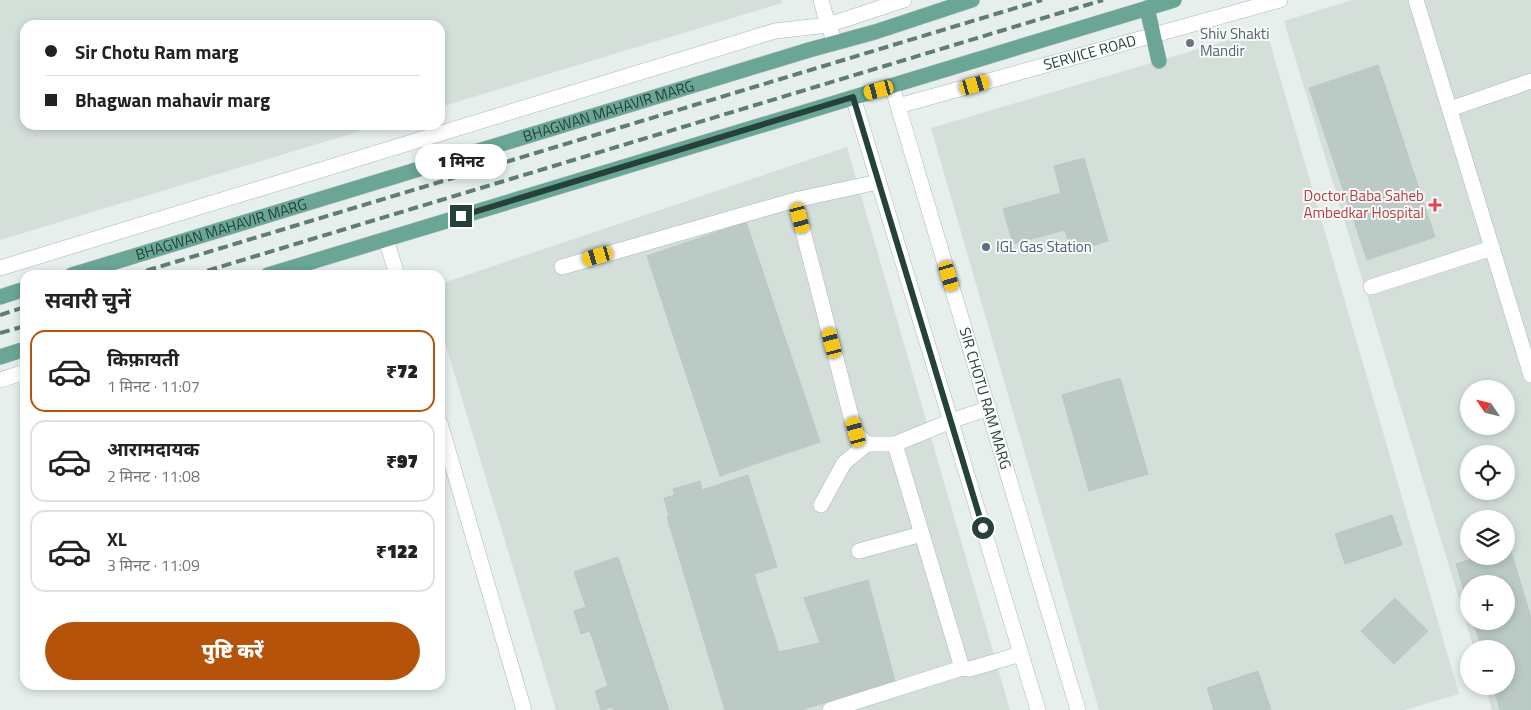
<!DOCTYPE html>
<html lang="hi">
<head>
<meta charset="utf-8">
<style>
	body { margin:0; font-family:"Titillium Web","Noto Sans Devanagari",sans-serif; background:#f6f6f6; color:#222; height:100vh; display:flex; flex-direction:column; font-size:19px; white-space:nowrap }
	* { box-sizing:border-box; margin:0 }
	p { font-size:16px; color:#767676 }
	.icon { flex:none; width:28px; height:28px; fill:none; stroke:currentColor; stroke-width:2; stroke-linecap:round; stroke-linejoin:round }
	.map { position:relative; flex:1; overflow:hidden }
	.panel { position:absolute; left:20px; top:270px; width:425px; height:420px; display:flex; flex-direction:column; background:#fff; border-radius:15px; box-shadow:0 2px 8px #0003 }
	.panel>* { flex:none }
	.banner { position:absolute; left:20px; top:20px; width:425px; height:110px; border-radius:15px; box-shadow:0 2px 8px #0003; display:grid; align-content:center; height:110px; padding:0 25px; background:#fff }
	.needle { width:32px; rotate:305deg }
	.fabs { position:absolute; left:1460px; top:380px; display:grid; gap:10px }
	.fabs a { display:grid; place-items:center; width:55px; height:55px; border-radius:50%; background:#fff; box-shadow:0 2px 8px #0003; font-size:25px }
	.end { position:absolute; width:22px; height:22px; margin:-11px; border:6px solid #24423a; background:#fff; box-shadow:0 0 0 2px #fff }
	.from { border-radius:50% }
	.bubble { position:absolute; height:35px; border-radius:18px; background:#fff; box-shadow:0 2px 8px #0003; font-size:16px; font-weight:800; line-height:35px; text-align:center }
	.car { position:absolute; width:15px; height:30px; margin:-15px -8px; border-radius:6px; box-shadow:0 0 4px 1px #0007; background:linear-gradient(#f5c518 24%,#345 0 40%,#f5c518 0 76%,#345 0 86%,#f5c518 0) }
	.banner b { display:flex; align-items:center; gap:18px; height:48px; font-size:19px }
	.banner b+b { border-top:1px solid #e0e0e0 }
	.banner i { width:12px; height:12px; background:#222 }
	ul { padding:0; list-style:none }
	li { display:flex; align-items:center; gap:15px; height:82px; margin:0 10px 8px; padding:0 15px; border:2px solid #e0e0e0; border-radius:15px }
	li div { flex:1 }
	li b { display:block; font-size:19px }
	li em { font-style:normal; font-weight:800 }
	li.on { border-color:#b45309 }
	li>.icon { width:45px; height:45px; stroke-width:1.5 }
	h2 { padding:0 25px; font-size:22px; line-height:60px }
	.cta { display:flex; gap:10px; margin-top:auto; padding:10px 25px }
	.cta a { flex:1; height:58px; border-radius:30px; background:#b45309; color:#fff; font-size:20px; font-weight:800; line-height:58px; text-align:center }
	.map>svg:first-child { display:block }
</style>
</head>
<body>
<div class="map">
<svg width="1531" height="710" viewBox="0 0 1531 710">
	<rect width="100%" height="100%" fill="#e6efeb"/>
	<!-- built -->
	<g fill="#d4dfda" fill-rule="evenodd">
		<path d="M0 0H781L782 3 440 107V25H25V125H380L0 240Z"/>
		<path d="M1352 0H1531V710H1492L1485 686H1506V649H1474L1284 21ZM1469 389H1506V426H1469ZM1469 454H1506V491H1469ZM1469 519H1506V556H1469ZM1469 584H1506V621H1469Z"/>
		<path d="M1266 29 1459 694 1404 710H1099L931 128Z"/>
		<path d="M847 147 1010 710H556L440 326V284Z"/>
	</g>
	<!-- building -->
	<g fill="#bbcac4" stroke="#b8c9c2">
		<path d="M1378 65 1435 237 1367 260 1309 88Z"/>
		<path d="M1084 158 1108 241 1071 252 1065 230 1013 244 1003 209 1061 193 1054 166Z"/>
		<path d="M746 222 820 442 720 476 647 256Z"/>
		<path d="M1120 378 1148 474 1089 491 1062 395Z"/>
		<path d="M748 475 777 567 754 574 779 652 820 643 804 598 868 580 895 681 801 710H725L667 517 669 516 664 498 675 495 673 489 700 481 702 490Z"/>
		<path d="M1392 515 1402 545 1345 564 1335 534Z"/>
		<path d="M1510 548 1531 618V710H1500L1493 686H1506V649H1482L1473 621H1506V584H1469V606L1456 564 1482 556H1506V549Z"/>
		<path d="M618 557 669 710H614L613 707 601 710 595 691 608 686 590 631 581 634 574 611 586 607 574 572Z"/>
		<path d="M1395 598 1428 631 1394 664 1361 631Z"/>
		<path d="M1258 671 1271 710H1214L1207 688Z"/>
	</g>
	<g fill="none" stroke-linecap="round" stroke-linejoin="round">
		<!-- minor casing -->
		<g stroke="#a8b8b2" stroke-width="16">
			<g id="minor">
				<path d="M821 0 828 25 835 42"/>
				<path d="M1416 0 1531 375"/>
				<path id="s1" d="M892 86 1078 710"/>
				<path d="M853 97 1038 710"/>
				<path id="s2" d="M898 106 1280 0"/>
				<path d="M1450 109 1531 81"/>
				<path d="M878 182 795 200 855 432 867 444H895L951 421 989 408"/>
				<path d="M386 239 397 275"/>
				<path d="M562 267 795 200"/>
				<path d="M0 268 775 31 828 25 904 0"/>
				<path d="M1371 287 1492 248"/>
				<path d="M0 380 25 372"/>
				<path d="M440 423 524 710"/>
				<path d="M895 444 962 668 970 669 1021 654"/>
				<path d="M821 505 844 463 867 444"/>
				<path d="M859 551 922 534"/>
				<path d="M830 710 962 668"/>
			</g>
		</g>
		<!-- major casing -->
		<g stroke="#c2cac8" stroke-width="16">
			<g id="major">
				<path d="M1147 8 1159 61"/>
				<path id="s3" d="M72 275 809 50 875 32 972 0"/>
				<path d="M268 275 1174 0"/>
				<path d="M0 297 25 289"/>
				<path d="M0 357 25 349"/>
			</g>
		</g>
		<!-- minor -->
		<use href="#minor" stroke="#fff" stroke-width="15"/>
		<!-- major -->
		<use href="#major" stroke="#6aa596" stroke-width="15"/>
		<!-- rail -->
		<g stroke="#5f7d75" stroke-width="4" stroke-dasharray="10 5" stroke-linecap="butt">
			<path d="M132 275 1042 0"/>
			<path d="M193 275 1103 0"/>
			<path d="M0 315 25 307"/>
			<path d="M0 333 25 326"/>
		</g>
	</g>
	<g fill="none" stroke-linecap="round" stroke-linejoin="round">
		<!-- route -->
		<path stroke="#24423a" stroke-width="6" d="M461 216 853 97 983 528"/>
	</g>
	<!-- markers -->
	<circle fill="#6b7280" stroke="#f7fbf9" stroke-width="2" cx="1190" cy="43" r="5"/>
	<path fill="#e0444e" stroke="#f7fbf9" stroke-width="2" d="M1432.5 197.5h5v5h5v5h-5v5h-5v-5h-5v-5h5z"/>
	<circle fill="#5c6f8a" stroke="#f7fbf9" stroke-width="2" cx="986" cy="247" r="5"/>
	<g text-anchor="middle" stroke-width="4" stroke-linejoin="round" paint-order="stroke">
		<!-- worship labels -->
		<g font-size="15" fill="#5b616d" stroke="#f7fbf9" text-anchor="start">
			<text x="1200" y="39">Shiv Shakti<tspan x="1200" dy="17">Mandir</tspan></text>
		</g>
		<!-- street labels -->
		<g font-size="15" fill="#24423a" stroke="#f7fbf9">
			<text dy="5" stroke="none"><textPath href="#s2" startOffset="199">SERVICE ROAD</textPath></text>
			<text dy="5" stroke="none"><textPath href="#s3" startOffset="561">BHAGWAN MAHAVIR MARG</textPath></text>
			<text dy="5" stroke="none"><textPath href="#s3" startOffset="156">BHAGWAN MAHAVIR MARG</textPath></text>
			<text dy="5" stroke="none"><textPath href="#s1" startOffset="326">SIR CHOTU RAM MARG</textPath></text>
		</g>
		<!-- health labels -->
		<g font-size="15" fill="#be3a42" stroke="#f7fbf9" text-anchor="end">
			<text x="1424" y="201">Doctor Baba Saheb<tspan x="1424" dy="17">Ambedkar Hospital</tspan></text>
		</g>
		<!-- service labels -->
		<g font-size="15" fill="#4e5e75" stroke="#f7fbf9" text-anchor="start">
			<text x="996" y="252">IGL Gas Station</text>
		</g>
	</g>
</svg>
<div class="fabs">
<a><svg class="needle" viewBox="-14 -14 28 28"><path d="M0-13l5 13h-10z" fill="#e53935"/><path d="M0 13l5-13h-10z" fill="#767676"/></svg></a>
<a><svg class="icon" aria-label="locate" viewBox="0 0 24 24"><circle cx="12" cy="12" r="6"/><path d="M12 2v4M12 18v4M2 12h4M18 12h4"/></svg></a>
<a><svg class="icon" aria-label="layers" viewBox="0 0 24 24"><path d="M12 4l9 5-9 5-9-5zM3 14l9 5 9-5"/></svg></a>
<a>+</a>
<a>−</a>
</div>
<i class="end from" style="left:983px;top:528px"></i>
<i class="end" style="left:461px;top:216px"></i>
<div class="bubble" style="left:415px;top:144px;width:92px">1 मिनट</div>
<i class="car" style="left:975px;top:85px;rotate:74deg"></i>
<i class="car" style="left:879px;top:90px;rotate:255deg"></i>
<i class="car" style="left:800px;top:218px;rotate:165deg"></i>
<i class="car" style="left:598px;top:256px;rotate:254deg"></i>
<i class="car" style="left:949px;top:276px;rotate:163deg"></i>
<i class="car" style="left:832px;top:343px;rotate:345deg"></i>
<i class="car" style="left:856px;top:432px;rotate:345deg"></i>
<div class="banner">
<b><i class="from"></i>Sir Chotu Ram marg</b>
<b><i></i>Bhagwan mahavir marg</b>
</div>
<section class="panel">
<h2>सवारी चुनें</h2>
<ul>
<li class="on"><svg class="icon" aria-label="car" viewBox="0 0 24 24"><path d="M5 17H2v-5l4-1 3-4h7l3 4 3 1v5h-3M9 17h6M6 11h13"/><circle cx="7" cy="17" r="2"/><circle cx="17" cy="17" r="2"/></svg><div><b>किफ़ायती</b><p>1 मिनट · 11:07</p></div><em>₹72</em></li>
<li><svg class="icon" aria-label="car" viewBox="0 0 24 24"><path d="M5 17H2v-5l4-1 3-4h7l3 4 3 1v5h-3M9 17h6M6 11h13"/><circle cx="7" cy="17" r="2"/><circle cx="17" cy="17" r="2"/></svg><div><b>आरामदायक</b><p>2 मिनट · 11:08</p></div><em>₹97</em></li>
<li><svg class="icon" aria-label="car" viewBox="0 0 24 24"><path d="M5 17H2v-5l4-1 3-4h7l3 4 3 1v5h-3M9 17h6M6 11h13"/><circle cx="7" cy="17" r="2"/><circle cx="17" cy="17" r="2"/></svg><div><b>XL</b><p>3 मिनट · 11:09</p></div><em>₹122</em></li>
</ul>
<div class="cta"><a>पुष्टि करें</a></div>
</section>
</div>
</body>
</html>
